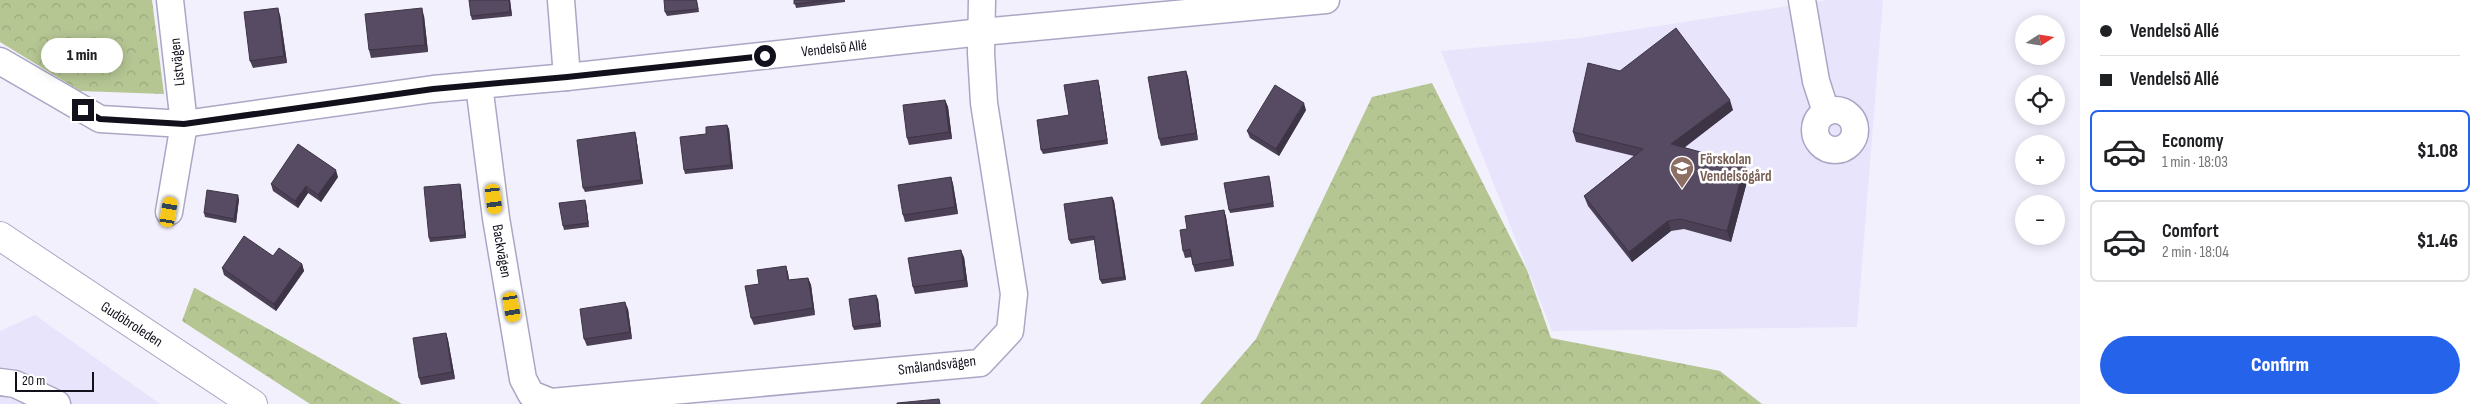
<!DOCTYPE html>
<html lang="en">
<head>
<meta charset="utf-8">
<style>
	body { margin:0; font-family:"Sofia Sans Condensed",sans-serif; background:#f6f6f6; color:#202124; height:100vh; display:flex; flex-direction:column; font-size:19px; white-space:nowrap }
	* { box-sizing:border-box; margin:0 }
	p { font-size:16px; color:#757577 }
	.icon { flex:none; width:28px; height:28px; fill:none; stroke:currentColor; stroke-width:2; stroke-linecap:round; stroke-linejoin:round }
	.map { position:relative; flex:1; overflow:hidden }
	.drawer { display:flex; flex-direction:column; background:#fff; width:400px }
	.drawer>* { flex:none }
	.hud { display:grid; align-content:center; height:110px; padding:0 20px; background:#fff }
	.needle { width:32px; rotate:78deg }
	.buttons { position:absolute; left:2015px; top:15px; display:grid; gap:10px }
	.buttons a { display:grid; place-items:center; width:50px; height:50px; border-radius:50%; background:#fff; box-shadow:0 2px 12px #0003; font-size:25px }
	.scale { position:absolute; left:15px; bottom:12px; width:79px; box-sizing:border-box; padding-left:5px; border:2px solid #12101b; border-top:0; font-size:14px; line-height:18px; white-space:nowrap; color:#12101b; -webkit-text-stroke:4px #fff; paint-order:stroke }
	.end { position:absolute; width:22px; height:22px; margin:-11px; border:6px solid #12101b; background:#fff; box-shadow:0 0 0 2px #fff }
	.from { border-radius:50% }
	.bubble { position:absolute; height:35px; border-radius:18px; background:#fff; box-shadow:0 2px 12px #0003; font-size:16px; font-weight:800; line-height:35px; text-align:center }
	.car { position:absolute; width:15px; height:30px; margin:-15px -8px; border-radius:6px; box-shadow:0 0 4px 1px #0007; background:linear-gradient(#f5c518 24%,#345 0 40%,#f5c518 0 76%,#345 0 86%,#f5c518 0) }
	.hud b { display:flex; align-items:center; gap:18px; height:48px; font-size:19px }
	.hud b+b { border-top:1px solid #e0e0e0 }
	.hud i { width:12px; height:12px; background:#202124 }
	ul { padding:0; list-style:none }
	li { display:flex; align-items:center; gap:15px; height:82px; margin:0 10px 8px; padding:0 10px; border:2px solid #e0e0e0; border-radius:8px }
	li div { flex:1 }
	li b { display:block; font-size:19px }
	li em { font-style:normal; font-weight:800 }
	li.current { border-color:#2563eb }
	li>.icon { width:45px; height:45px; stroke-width:1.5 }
	.primary-button { display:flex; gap:10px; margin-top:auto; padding:10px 20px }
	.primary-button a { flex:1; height:58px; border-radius:30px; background:#2563eb; color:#fff; font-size:20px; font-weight:800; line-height:58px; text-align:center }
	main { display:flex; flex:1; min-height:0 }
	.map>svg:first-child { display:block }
</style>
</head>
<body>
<main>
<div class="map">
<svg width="2080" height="404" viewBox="0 0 2080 404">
	<defs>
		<pattern id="forest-crowns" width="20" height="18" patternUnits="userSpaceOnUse" patternTransform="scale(1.25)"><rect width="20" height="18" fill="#b5c693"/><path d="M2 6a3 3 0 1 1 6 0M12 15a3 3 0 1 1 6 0" fill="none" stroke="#9ba97e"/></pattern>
	</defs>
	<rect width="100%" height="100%" fill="#f2f0fd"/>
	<!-- built -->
	<g fill="#e7e4fc">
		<path d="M1828 0H1883L1857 327 1552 331 1441 51 1580 38Z"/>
		<path d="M35 315 160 404H0V331Z"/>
	</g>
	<!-- forest -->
	<g fill="url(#forest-crowns)">
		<path d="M0 0H152L164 94 80 91 0 42Z"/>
		<path d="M1432 83 1527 270 1551 338 1720 371 1762 404H1200L1256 339 1372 97Z"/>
		<path d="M194 288H195L402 404H310L182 321Z"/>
	</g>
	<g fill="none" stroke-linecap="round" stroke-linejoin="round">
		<!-- minor casing -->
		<g stroke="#aaa7c5" stroke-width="29">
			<g id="minor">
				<path d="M561 0 567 77"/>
				<path d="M1802 0 1816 81 1826 112"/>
				<path d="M0 61 100 119 184 124 433 89 567 77 982 32 1326 0"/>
				<path d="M479 85 496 218 523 379 531 394 551 402 980 363 1010 331 1014 294 984 103 981 53 982 0"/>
				<circle cx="1835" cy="130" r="20"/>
				<path d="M169 212 184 124 170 0"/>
				<path d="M0 382 15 384 57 404"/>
			</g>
		</g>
		<!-- major casing -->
		<g stroke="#aaa7c5" stroke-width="30">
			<path id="major" d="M0 236 253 404"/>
		</g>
		<!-- minor -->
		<use href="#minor" stroke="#fff" stroke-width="26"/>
		<!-- major -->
		<use href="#major" stroke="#fff" stroke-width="28"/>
	</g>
	<!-- wall -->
	<g fill="#4b4055">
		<path d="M510 0 512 16 472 20 471 16Z"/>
		<path d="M697 0 699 12 667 16 665 12Z"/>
		<path d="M794 0H845V2L796 8Z"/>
		<path d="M280 15 287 63 253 68 250 61Z"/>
		<path d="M424 16 428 52 371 58 369 50Z"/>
		<path d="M1186 71 1188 77 1198 140 1161 146 1159 139Z"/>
		<path d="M1099 84 1108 144 1043 154 1041 150 1069 115Z"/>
		<path d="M945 100 948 107 952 139 909 145 907 138Z"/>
		<path d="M1306 110 1279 156 1250 138 1247 131Z"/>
		<path d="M1733 110 1684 147 1749 174 1731 242 1684 229 1671 231 1632 262 1588 206 1584 196 1634 156 1576 142 1573 132Z"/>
		<path d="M727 125 729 129 733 169 685 174 684 170 706 134Z"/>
		<path d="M636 136 643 184 585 192 583 188Z"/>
		<path d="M338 177 321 202 308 193 298 208 273 191 271 184Z"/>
		<path d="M951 177 953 184 958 214 905 222 903 215Z"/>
		<path d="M1270 180 1274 207 1230 213 1229 210Z"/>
		<path d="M460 184 461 187 466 238 430 242 429 238Z"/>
		<path d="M1112 197 1114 201 1126 280 1102 284 1100 280 1094 240 1071 244 1069 240Z"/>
		<path d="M239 199 236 223 205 217 204 213Z"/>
		<path d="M586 203 589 227 564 230 563 226Z"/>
		<path d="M1224 210 1226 217 1234 266 1195 272 1193 265 1192 257 1185 258 1183 251 1187 229Z"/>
		<path d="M273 256 302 264 304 271 276 311 224 275 222 268Z"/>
		<path d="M964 257 968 287 915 294 913 287Z"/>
		<path d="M786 266 788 273 789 280 808 278 811 285 815 315 754 325 751 318 759 284Z"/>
		<path d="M878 299 881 327 854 330 853 327Z"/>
		<path d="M628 309 632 339 587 346 584 339Z"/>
		<path d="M446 333 448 340 455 379 421 385 419 378Z"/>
	</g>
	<!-- shaded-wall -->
	<g fill="#3d3445">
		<path d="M509 0H510L512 16 510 12Z"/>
		<path d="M278 8 280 15 287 63 284 56Z"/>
		<path d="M422 8 424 16 428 52 425 45Z"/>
		<path d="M1186 71 1188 77 1198 140 1196 133Z"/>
		<path d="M1098 80 1099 84 1108 144 1107 140Z"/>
		<path d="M945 100 948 107 952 139 949 132Z"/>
		<path d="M1730 100 1733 110 1675 155 1671 144Z"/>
		<path d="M1304 103 1306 110 1279 156 1276 149Z"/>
		<path d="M727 125 729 129 733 169 731 165Z"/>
		<path d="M635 132 636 136 643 184 641 180Z"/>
		<path d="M1745 164 1749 174 1731 242 1727 231Z"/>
		<path d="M336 170 338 177 321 202 318 195Z"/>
		<path d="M951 177 953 184 958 214 955 207Z"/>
		<path d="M460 184 461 187 466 238 465 235Z"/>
		<path d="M306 186 308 193 298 208 295 201Z"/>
		<path d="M238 195 239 199 236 223 234 219Z"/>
		<path d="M1112 197 1114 201 1126 280 1124 277Z"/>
		<path d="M585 200 586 203 589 227 588 223Z"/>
		<path d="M1224 210 1226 217 1234 266 1231 259Z"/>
		<path d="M1668 221 1671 231 1632 262 1629 252Z"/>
		<path d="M961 250 964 257 968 287 965 280Z"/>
		<path d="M302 264 304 271 276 311 274 304Z"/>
		<path d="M786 266 788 273 790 287 788 280Z"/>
		<path d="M808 278 811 285 815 315 813 308Z"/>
		<path d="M876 295 878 299 881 327 880 323Z"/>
		<path d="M625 302 628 309 632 339 630 332Z"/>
		<path d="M446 333 448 340 455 379 452 372Z"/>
	</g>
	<!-- building -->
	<g fill="#574a63" stroke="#3d3445">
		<path d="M469 0H509L510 12 471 16Z"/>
		<path d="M664 0H696L698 9 665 12Z"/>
		<path d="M794 0H829L794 4Z"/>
		<path d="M278 8 284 56 250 61 244 12Z"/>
		<path d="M422 8 425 45 369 50 365 14Z"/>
		<path d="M1676 28 1730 100 1671 144 1745 164 1727 231 1680 219 1668 221 1629 252 1584 196 1643 149 1573 132 1588 63 1620 71Z"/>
		<path d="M1186 71 1196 133 1159 139 1148 77Z"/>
		<path d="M1098 80 1107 140 1041 150 1037 120 1069 115 1064 85Z"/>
		<path d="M1275 85 1304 103 1276 149 1247 131Z"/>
		<path d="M945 100 949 132 907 138 903 105Z"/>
		<path d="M727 125 731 165 684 170 680 137 706 134V127Z"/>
		<path d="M635 132 641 180 583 188 577 140Z"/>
		<path d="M298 144 336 170 318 195 306 186 295 201 271 184Z"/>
		<path d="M1269 176 1273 203 1229 210 1224 183Z"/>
		<path d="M951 177 955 207 903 215 898 185Z"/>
		<path d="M460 184 465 235 429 238 424 187Z"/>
		<path d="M207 190 238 195 234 219 204 213Z"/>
		<path d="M1112 197 1124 277 1100 280 1094 236 1069 240 1064 204Z"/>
		<path d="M585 200 588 223 563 226 559 203Z"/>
		<path d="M1224 210 1231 259 1193 265 1190 249 1183 251 1180 230 1187 229 1185 216Z"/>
		<path d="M244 236 273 256 279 248 302 264 274 304 222 268Z"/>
		<path d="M961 250 965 280 913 287 908 258Z"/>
		<path d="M786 266 788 280 808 278 813 308 751 318 745 286 759 284 757 270Z"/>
		<path d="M876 295 880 323 853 327 849 299Z"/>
		<path d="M625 302 630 332 584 339 580 309Z"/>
		<path d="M446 333 452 372 419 378 413 338Z"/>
		<path d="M939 399 940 404H897V403Z"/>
	</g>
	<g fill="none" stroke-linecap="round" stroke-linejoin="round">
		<!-- route -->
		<path stroke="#12101b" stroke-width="6" d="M83 110 100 119 184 124 433 89 567 77 765 56"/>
	</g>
	<!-- icons -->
	<defs>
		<g id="school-pin" transform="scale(1.25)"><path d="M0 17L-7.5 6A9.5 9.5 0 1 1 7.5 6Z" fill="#8d6e63" stroke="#fff"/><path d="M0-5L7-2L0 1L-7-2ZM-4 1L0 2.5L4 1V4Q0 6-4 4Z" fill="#fff"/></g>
	</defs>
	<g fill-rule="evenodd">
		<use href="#school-pin" x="1682" y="168"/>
	</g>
	<g text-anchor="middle" stroke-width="5" stroke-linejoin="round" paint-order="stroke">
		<!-- street labels -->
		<g font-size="15" fill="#12101b" stroke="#fff">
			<text transform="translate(834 48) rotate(-6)" y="5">Vendelsö Allé</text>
			<text transform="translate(177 62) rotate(-96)" y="5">Listvägen</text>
			<text transform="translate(502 251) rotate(80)" y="5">Backvägen</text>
			<text transform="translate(132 324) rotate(33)" y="5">Gudöbroleden</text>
			<text transform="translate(937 365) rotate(-7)" y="5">Smålandsvägen</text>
		</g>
		<!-- education labels -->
		<g font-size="15" font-weight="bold" fill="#785e54" stroke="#fff" text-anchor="start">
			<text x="1700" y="164">Förskolan<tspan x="1700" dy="17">Vendelsögård</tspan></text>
		</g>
	</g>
</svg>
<div class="buttons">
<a><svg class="needle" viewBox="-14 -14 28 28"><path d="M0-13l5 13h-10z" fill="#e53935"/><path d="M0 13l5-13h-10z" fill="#757577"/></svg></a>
<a><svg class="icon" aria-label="locate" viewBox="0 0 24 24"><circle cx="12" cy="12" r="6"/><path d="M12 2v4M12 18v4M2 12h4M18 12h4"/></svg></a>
<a>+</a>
<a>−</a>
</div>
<div class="scale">20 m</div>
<i class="end from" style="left:765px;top:56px"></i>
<i class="end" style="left:83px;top:110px"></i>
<div class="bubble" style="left:41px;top:38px;width:82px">1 min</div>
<i class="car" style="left:494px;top:199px;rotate:173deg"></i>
<i class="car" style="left:169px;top:212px;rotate:10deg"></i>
<i class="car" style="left:512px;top:307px;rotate:170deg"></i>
</div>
<section class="drawer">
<div class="hud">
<b><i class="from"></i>Vendelsö Allé</b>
<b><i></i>Vendelsö Allé</b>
</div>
<ul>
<li class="current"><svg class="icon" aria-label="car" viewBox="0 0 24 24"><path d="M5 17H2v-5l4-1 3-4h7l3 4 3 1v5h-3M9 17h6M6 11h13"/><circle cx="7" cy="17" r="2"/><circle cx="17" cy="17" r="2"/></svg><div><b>Economy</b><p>1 min · 18:03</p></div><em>$1.08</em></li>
<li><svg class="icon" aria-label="car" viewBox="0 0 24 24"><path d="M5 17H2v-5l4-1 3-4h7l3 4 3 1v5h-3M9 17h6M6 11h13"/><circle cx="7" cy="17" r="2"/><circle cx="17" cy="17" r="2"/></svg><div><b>Comfort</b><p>2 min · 18:04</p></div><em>$1.46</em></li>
</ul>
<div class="primary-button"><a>Confirm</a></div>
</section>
</main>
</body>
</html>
